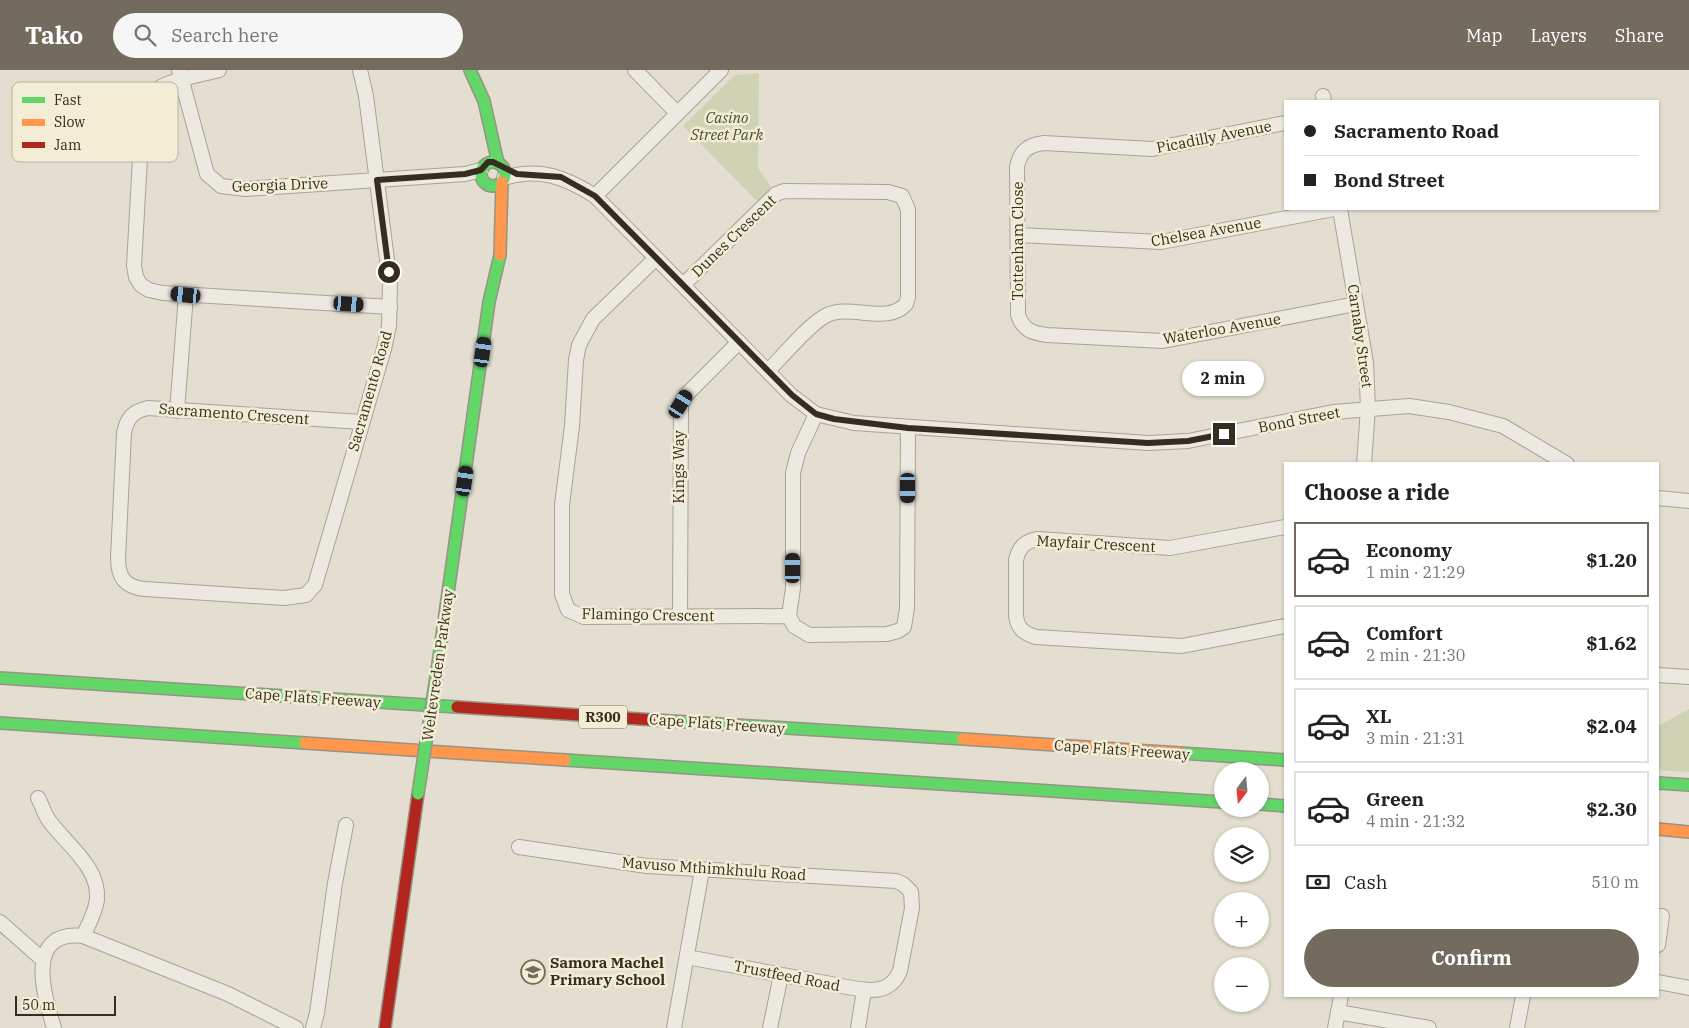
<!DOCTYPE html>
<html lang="en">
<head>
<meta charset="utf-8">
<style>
	body { margin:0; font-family:"IBM Plex Serif",serif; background:#f6f6f6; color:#222; height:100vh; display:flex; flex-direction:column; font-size:19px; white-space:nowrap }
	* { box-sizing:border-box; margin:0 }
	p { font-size:16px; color:#767676 }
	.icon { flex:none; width:28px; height:28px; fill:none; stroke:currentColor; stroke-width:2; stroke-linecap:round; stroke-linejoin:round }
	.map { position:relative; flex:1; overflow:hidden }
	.side { position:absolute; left:1284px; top:392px; width:375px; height:535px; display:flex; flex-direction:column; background:#fff; border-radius:0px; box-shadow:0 1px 4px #0004 }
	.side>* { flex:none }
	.banner { position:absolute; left:1284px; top:30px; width:375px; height:110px; border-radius:0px; box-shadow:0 1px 4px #0004; display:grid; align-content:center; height:110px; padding:0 20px; background:#fff }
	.needle { width:32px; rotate:196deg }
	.buttons { position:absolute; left:1214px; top:692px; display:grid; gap:10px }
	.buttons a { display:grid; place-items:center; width:55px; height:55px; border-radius:50%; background:#fff; box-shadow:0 1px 4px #0004; font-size:25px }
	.scale { position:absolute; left:15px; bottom:12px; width:101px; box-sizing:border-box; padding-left:5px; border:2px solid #362d20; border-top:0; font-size:14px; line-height:18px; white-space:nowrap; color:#362d20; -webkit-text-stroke:4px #f3edd6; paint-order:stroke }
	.end { position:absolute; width:22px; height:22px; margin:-11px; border:6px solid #362d20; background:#fff; box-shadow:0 0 0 2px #fff }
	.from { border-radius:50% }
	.bubble { position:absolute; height:35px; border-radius:18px; background:#fff; box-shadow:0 1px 4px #0004; font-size:16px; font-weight:700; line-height:35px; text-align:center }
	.car { position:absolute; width:15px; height:30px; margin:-15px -8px; border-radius:6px; box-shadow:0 0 4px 1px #0007; background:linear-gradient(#222 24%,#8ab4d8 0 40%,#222 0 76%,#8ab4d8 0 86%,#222 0) }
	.banner b { display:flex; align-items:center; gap:18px; height:48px; font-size:19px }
	.banner b+b { border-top:1px solid #e0e0e0 }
	.banner i { width:12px; height:12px; background:#222 }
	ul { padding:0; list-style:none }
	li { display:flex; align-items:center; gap:15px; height:75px; margin:0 10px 8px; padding:0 10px; border:2px solid #e0e0e0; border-radius:0px }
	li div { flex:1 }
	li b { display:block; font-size:19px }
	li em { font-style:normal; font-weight:700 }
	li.on { border-color:#736b5d }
	li>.icon { width:45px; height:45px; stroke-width:1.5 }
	h2 { padding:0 20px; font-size:22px; line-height:60px }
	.pay { display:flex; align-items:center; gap:12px; height:55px; padding:0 20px; font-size:19px }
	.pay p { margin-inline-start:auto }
	.cta { display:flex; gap:10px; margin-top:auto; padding:10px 20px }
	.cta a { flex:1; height:58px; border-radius:30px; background:#736b5d; color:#fff; font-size:20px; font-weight:700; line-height:58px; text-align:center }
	header { display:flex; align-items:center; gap:30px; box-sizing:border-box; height:70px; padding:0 25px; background:#736b5d; color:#fff }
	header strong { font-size:24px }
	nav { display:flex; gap:28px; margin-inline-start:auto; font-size:18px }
	.search { width:350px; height:45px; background:#f6f6f6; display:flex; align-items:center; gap:12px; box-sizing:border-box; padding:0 18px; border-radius:28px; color:#767676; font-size:19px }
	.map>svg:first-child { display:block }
</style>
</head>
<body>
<header>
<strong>Tako</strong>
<div class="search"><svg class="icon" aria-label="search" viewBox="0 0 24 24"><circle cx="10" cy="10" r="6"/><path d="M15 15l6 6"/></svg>Search here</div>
<nav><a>Map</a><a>Layers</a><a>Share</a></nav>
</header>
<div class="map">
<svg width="1689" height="958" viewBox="0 0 1689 958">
	<rect width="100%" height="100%" fill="#e3decf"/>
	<!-- green -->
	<g fill="#cfd2b3">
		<path d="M759 3 758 98 770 115 771 120 757 131 683 56 735 5Z"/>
		<path d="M1689 639V702L1658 700V656Z"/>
	</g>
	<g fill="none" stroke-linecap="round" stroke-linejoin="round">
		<!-- street casing -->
		<g stroke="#a8a398" stroke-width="16">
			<g id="street">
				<path d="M179 0 207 104 221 116 245 119 465 104 481 100"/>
				<path d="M219 0C197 6 153 11 143 34L134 196 136 207 141 215 149 220 163 223 390 237"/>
				<path d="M360 0 366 26 390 213 389 256 384 279 315 515 306 525 284 528 145 519C125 517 118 508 118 488L124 363C127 348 133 341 148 338L362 352"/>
				<path d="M635 0 677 43"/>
				<path d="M1323 26 1324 31"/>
				<path d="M1285 53 1152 79 1044 73C1028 75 1020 81 1017 97L1018 245C1023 260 1032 263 1047 265L1163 271 1356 234"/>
				<path d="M504 108C539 97 565 107 595 126L791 325 816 344 854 353 1148 373 1188 371 1333 342 1409 336 1449 342 1503 356 1567 394"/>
				<path d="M595 126 721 0"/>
				<path d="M1340 139 1366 293 1368 338 1364 394"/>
				<path d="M1018 165 1161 172 1334 139"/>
				<path d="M655 189 593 249 579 275 576 290 572 356 562 435V524L568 540 584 547 789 546 794 556 809 565 887 564 898 561 904 557 907 538 908 358"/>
				<path d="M683 215 776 124 784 121 888 122 902 126 908 139V227L906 234C888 255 851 234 827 245 811 252 782 287 768 301"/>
				<path d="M177 341 186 225"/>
				<path d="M1658 428 1689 431"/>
				<path d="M1285 457 1170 478 1038 469C1025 471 1019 477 1016 490V545C1017 558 1023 563 1036 567L1182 576 1285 556"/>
				<path d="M680 546 681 334 686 325 739 272"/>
				<path d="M789 546 793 518V403L798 383 816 344"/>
				<path d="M1658 605 1689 607"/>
				<path d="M38 728C42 735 44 743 48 749 65 774 100 796 97 830 95 843 89 854 83 866"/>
				<path d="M519 777 647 796 896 811 903 814 911 822 912 838 900 901C890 925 868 921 847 917L687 887"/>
				<path d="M0 852 42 889"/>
				<path d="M1658 875 1662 846"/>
				<path d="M1658 912 1689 918"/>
				<path d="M1338 942 1429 958"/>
				<path d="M54 958C44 925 24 860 83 866L228 924 296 958"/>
				<path d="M313 958 317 943 335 813 346 755"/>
				<path d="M674 958 702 800"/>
				<path d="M770 958 781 905"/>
				<path d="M858 958 864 920"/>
				<path d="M1335 958 1341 926"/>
				<path d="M1517 958 1523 926"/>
			</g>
		</g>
		<!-- fast casing -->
		<g stroke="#989388" stroke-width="14">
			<g id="fast">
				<path d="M470 0 484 31 498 93"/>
				<circle cx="493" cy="104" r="12"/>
				<path d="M438 594 489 232 500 185"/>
				<path d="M0 608 457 637"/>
				<path d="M655 650 963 669"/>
				<path d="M0 653 305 673"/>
				<path d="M1180 683 1285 690"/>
				<path d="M565 690 1222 732"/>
				<path d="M1658 713 1689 715"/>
				<path d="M1260 734 1285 736"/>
			</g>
		</g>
		<!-- slow casing -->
		<g stroke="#989388" stroke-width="14">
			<g id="slow">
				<path d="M500 185 502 112"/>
				<path d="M963 669 1180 683"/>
				<path d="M305 673 565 690"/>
				<path d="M1658 759 1689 762"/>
			</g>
		</g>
		<!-- jam casing -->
		<g stroke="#989388" stroke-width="14">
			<g id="jam">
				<path d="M457 637 655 650"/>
				<path d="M385 958 418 724"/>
			</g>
		</g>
		<!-- street -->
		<use href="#street" stroke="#ece9e0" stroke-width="14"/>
		<!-- fast -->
		<use href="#fast" stroke="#63d668" stroke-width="11"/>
		<!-- slow -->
		<use href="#slow" stroke="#ff974d" stroke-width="11"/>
		<!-- jam -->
		<use href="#jam" stroke="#b3261e" stroke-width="11"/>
		<!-- fast-bridge casing -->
		<g stroke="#989388" stroke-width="14" stroke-linecap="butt">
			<path id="fast-bridge" d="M418 724 438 594"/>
		</g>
		<!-- fast-bridge -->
		<use href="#fast-bridge" stroke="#63d668" stroke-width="11"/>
	</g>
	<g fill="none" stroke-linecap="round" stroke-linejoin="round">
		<!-- route -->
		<path stroke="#362d20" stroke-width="6" d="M389 202 377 110 465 104 481 100 488 92H493L517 104 561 107 595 126 792 325 816 344 834 349 908 358 1148 373 1188 371 1224 364"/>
	</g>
	<!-- icons -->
	<defs>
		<g id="school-ring" transform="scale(1.25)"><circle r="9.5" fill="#f3edd6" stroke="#736b5d" stroke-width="1.5"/><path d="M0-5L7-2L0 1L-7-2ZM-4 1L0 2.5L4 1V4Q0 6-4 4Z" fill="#736b5d"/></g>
	</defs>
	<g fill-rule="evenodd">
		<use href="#school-ring" x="533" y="902"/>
	</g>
	<g text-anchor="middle" stroke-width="5" stroke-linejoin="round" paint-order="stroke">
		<!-- shield labels -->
		<rect fill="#f3edd6" stroke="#6f6757" stroke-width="1" x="579" y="635.5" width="48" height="23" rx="4"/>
		<g font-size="14" font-weight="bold" fill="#362d20">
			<text x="603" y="652">R300</text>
		</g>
		<!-- park labels -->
		<g font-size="15" font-style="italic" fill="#435129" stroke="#f3edd6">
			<text x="727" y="53">Casino<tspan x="727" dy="17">Street Park</tspan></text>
		</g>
		<!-- street labels -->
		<g font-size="15" fill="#362d20" stroke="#f3edd6">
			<text transform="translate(1214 67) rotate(-11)" y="5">Picadilly Avenue</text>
			<text transform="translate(280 115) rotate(-2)" y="5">Georgia Drive</text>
			<text transform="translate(1206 162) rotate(-10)" y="5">Chelsea Avenue</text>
			<text transform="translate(734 166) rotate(-44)" y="5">Dunes Crescent</text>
			<text transform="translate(1018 171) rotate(-90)" y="5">Tottenham Close</text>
			<text transform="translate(1222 259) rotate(-10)" y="5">Waterloo Avenue</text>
			<text transform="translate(1360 266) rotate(82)" y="5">Carnaby Street</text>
			<text transform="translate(370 321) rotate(-74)" y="5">Sacramento Road</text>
			<text transform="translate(234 344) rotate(4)" y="5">Sacramento Crescent</text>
			<text transform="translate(1299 350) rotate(-11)" y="5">Bond Street</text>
			<text transform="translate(679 397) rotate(-90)" y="5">Kings Way</text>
			<text transform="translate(1096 474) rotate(3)" y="5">Mayfair Crescent</text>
			<text transform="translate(648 545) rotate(1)" y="5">Flamingo Crescent</text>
			<text transform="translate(438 595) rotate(-82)" y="5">Weltevreden Parkway</text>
			<text transform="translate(313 628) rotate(4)" y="5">Cape Flats Freeway</text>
			<text transform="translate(717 654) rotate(4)" y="5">Cape Flats Freeway</text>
			<text transform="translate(1122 680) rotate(4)" y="5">Cape Flats Freeway</text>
			<text transform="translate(714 799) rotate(4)" y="5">Mavuso Mthimkhulu Road</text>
			<text transform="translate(787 906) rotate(11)" y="5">Trustfeed Road</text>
		</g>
		<!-- poi labels -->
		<g font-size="15" font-weight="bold" fill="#362d20" stroke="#f3edd6" text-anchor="start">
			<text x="550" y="898">Samora Machel<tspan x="550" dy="17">Primary School</tspan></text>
		</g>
	</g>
	<!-- legend -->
	<rect x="12" y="12" width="166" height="80" rx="8" fill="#f3edd6" stroke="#bab39f" stroke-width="1"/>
	<rect x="22" y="27" width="23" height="6" fill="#63d668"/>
	<rect x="22" y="49" width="23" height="7" fill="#ff974d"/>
	<rect x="22" y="72" width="23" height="6" fill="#b3261e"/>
	<g font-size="14" fill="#362d20">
		<text x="54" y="35">Fast</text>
		<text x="54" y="57">Slow</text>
		<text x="54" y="80">Jam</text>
	</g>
</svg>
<div class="buttons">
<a><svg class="needle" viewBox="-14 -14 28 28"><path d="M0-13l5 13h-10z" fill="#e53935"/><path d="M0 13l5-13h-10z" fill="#767676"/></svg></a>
<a><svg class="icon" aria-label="layers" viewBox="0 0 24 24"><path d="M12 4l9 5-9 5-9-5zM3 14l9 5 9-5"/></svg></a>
<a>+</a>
<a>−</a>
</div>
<div class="scale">50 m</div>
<i class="end from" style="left:389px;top:202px"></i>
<i class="end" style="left:1224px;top:364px"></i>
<div class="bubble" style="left:1182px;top:291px;width:82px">2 min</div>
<i class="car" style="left:186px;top:225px;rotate:276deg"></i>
<i class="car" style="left:349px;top:234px;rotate:94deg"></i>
<i class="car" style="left:483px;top:282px;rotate:8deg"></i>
<i class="car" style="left:681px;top:334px;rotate:32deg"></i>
<i class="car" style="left:465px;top:411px;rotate:8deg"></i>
<i class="car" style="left:908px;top:418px;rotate:180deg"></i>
<i class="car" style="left:793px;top:498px;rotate:0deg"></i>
<div class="banner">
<b><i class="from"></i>Sacramento Road</b>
<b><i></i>Bond Street</b>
</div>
<section class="side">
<h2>Choose a ride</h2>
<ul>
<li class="on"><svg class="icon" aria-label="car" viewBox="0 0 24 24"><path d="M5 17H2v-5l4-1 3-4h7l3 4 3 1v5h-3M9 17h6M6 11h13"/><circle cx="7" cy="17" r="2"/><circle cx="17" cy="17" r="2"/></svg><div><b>Economy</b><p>1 min · 21:29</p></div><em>$1.20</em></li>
<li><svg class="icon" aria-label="car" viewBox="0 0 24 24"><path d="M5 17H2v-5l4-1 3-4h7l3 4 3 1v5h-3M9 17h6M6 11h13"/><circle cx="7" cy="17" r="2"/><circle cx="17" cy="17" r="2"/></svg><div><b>Comfort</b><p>2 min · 21:30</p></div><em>$1.62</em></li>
<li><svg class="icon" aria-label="car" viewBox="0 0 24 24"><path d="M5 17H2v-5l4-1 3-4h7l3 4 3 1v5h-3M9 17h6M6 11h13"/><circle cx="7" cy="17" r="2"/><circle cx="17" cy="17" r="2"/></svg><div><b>XL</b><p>3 min · 21:31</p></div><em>$2.04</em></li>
<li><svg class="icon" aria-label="car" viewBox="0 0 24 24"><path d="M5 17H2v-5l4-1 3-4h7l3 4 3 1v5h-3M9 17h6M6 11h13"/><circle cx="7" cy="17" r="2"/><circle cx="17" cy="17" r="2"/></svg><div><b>Green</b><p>4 min · 21:32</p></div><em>$2.30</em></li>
</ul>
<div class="pay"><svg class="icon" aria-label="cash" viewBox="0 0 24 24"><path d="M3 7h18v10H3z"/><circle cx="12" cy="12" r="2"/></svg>Cash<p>510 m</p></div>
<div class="cta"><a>Confirm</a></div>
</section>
</div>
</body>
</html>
